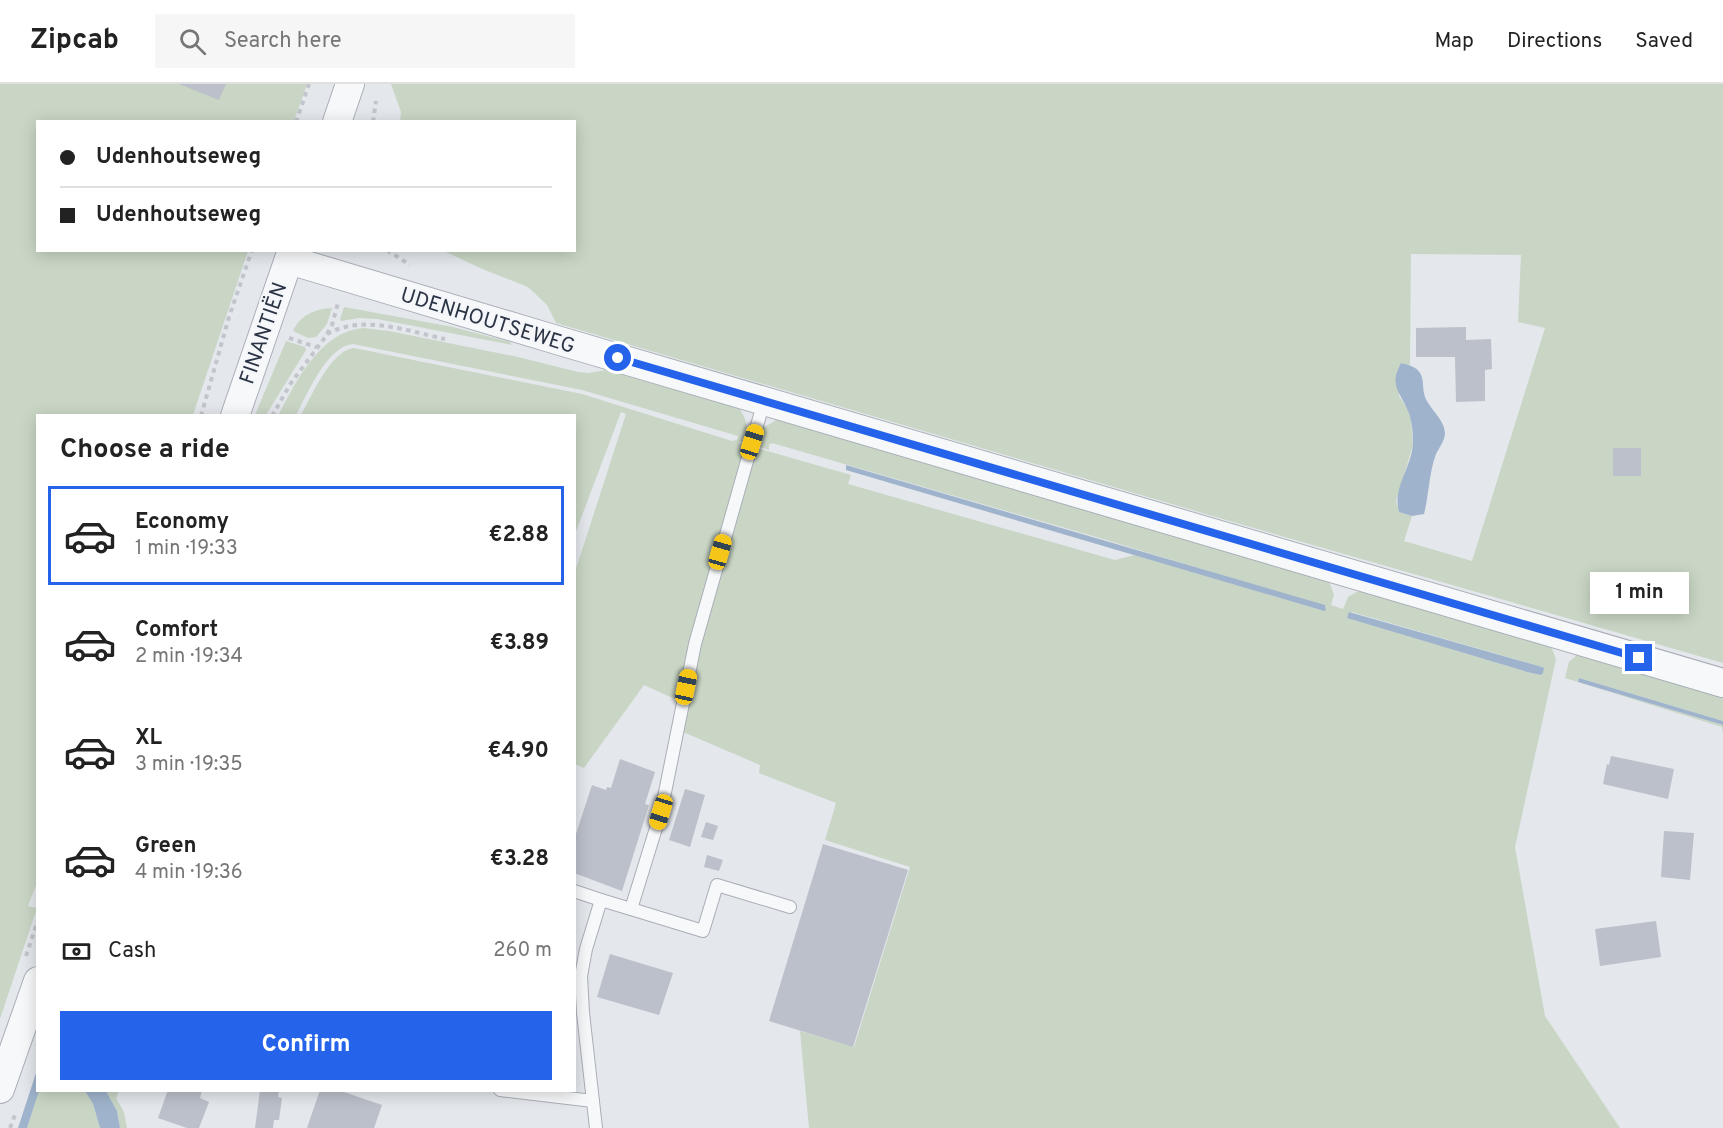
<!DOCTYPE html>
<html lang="en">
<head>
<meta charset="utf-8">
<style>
	body { margin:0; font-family:Overpass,sans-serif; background:#f6f6f6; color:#222; height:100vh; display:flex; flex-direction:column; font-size:22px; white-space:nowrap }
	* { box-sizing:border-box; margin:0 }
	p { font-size:20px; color:#767676 }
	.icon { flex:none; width:33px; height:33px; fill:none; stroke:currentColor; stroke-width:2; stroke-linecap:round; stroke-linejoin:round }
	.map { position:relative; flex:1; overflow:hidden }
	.sheet { position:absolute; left:36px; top:330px; width:540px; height:678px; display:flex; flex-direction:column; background:#fff; border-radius:0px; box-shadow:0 3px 15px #0003 }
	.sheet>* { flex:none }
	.hud { position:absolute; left:36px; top:36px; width:540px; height:132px; border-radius:0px; box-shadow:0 3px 15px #0003; display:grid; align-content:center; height:132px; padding:0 24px; background:#fff }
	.end { position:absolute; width:27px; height:27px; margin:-14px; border:8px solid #2563eb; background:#fff; box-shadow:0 0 0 3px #fff }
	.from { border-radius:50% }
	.bubble { position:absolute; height:42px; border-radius:0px; background:#fff; box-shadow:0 3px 15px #0003; font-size:20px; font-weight:700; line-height:42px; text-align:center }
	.car { position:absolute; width:18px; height:36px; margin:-18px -9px; border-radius:8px; box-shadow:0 0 4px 2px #0007; background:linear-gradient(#f5c518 24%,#345 0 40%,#f5c518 0 76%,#345 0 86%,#f5c518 0) }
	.hud b { display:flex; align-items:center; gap:21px; height:57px; font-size:22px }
	.hud b+b { border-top:2px solid #e0e0e0 }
	.hud i { width:15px; height:15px; background:#222 }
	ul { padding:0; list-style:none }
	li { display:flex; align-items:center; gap:18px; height:99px; margin:0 12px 9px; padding:0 12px; border:3px solid transparent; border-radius:0px }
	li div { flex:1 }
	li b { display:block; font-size:22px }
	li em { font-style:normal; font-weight:700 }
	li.selected { border-color:#2563eb }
	li>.icon { width:54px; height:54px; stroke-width:1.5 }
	h2 { padding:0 24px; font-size:27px; line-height:72px }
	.pay { display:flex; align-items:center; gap:15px; height:66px; padding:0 24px; font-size:22px }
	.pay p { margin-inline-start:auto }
	.action { display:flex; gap:12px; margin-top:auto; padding:12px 24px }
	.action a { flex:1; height:69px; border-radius:0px; background:#2563eb; color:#fff; font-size:24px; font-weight:700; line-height:69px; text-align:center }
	header { display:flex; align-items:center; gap:36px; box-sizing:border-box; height:84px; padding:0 30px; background:#fff; border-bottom:2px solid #e0e0e0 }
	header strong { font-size:28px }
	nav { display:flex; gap:33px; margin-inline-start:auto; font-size:21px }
	.search { width:420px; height:54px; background:#f6f6f6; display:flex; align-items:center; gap:15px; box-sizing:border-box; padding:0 21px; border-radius:0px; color:#767676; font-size:22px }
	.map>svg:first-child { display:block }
</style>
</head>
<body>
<header>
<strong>Zipcab</strong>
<div class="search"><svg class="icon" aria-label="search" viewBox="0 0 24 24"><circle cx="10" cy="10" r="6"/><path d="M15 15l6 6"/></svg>Search here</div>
<nav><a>Map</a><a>Directions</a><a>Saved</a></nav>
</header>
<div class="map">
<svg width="1723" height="1044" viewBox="0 0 1723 1044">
	<rect width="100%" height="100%" fill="#e4e7ec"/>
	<!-- green -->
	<g fill="#c9d6c5" fill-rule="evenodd">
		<path d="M0 0H307L294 37 38 38V166L248 167 193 331 38 332V796L28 822 37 824 0 935Z"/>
		<path d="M391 0H1723V579L1233 438 556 239 547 221 528 203 480 184 444 167 574 166V38L400 37 401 28ZM1411 170 1521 171 1518 238 1545 244 1472 477 1404 457 1412 432 1399 428 1396 417 1413 361 1411 336 1408 326 1399 312 1401 279 1410 281Z"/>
		<path d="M344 223 453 243 510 258 512 261 377 235 359 234 341 237 340 235Z"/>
		<path d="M332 224 327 240 316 253 308 254 293 247C300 231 315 225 332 224Z"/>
		<path d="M363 244 389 247 518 273 578 288 589 289 606 286 739 324C748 337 748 344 744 358L740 357 739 359 851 391 848 400 1115 476 1135 471 1324 527 1326 523 1103 455 772 359 769 361V366L757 362 763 344 778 335 1329 497 1334 511 1331 521 1343 525 1348 513 1360 506 1551 562 1556 575 1515 763 1545 932 1620 1044H809L800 947 854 963 910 783 825 756 836 719 759 689 760 681 683 648 686 620 644 601 584 684 575 680V488L626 330 621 328 575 450 574 332 301 331C311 313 331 266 354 264L582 310 732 357 737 356 738 352 582 306 353 260C327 262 307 311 296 331L278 332C296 297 320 248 363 244ZM1352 528 1542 583 1544 584 1541 591 1531 589 1348 534 1347 533Z"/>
		<path d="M286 257 305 263 306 266 266 331H255Z"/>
		<path d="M1578 570 1723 614V637L1579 594 1578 598 1723 641V650L1722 643 1565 594 1569 578Z"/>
		<path d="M39 1006 85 1007 93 1020 100 1044H27Z"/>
		<path d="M106 1007H119L116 1014 124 1028 127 1044H120L117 1027Z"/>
	</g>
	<!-- water -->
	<g fill="#9fb4cc">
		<path d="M1401 279C1432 285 1418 302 1427 317 1433 328 1444 336 1445 349 1445 356 1439 364 1436 370 1429 389 1429 410 1424 430L1412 432 1399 428C1392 404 1412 383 1413 359 1413 349 1412 336 1408 327 1399 306 1389 302 1401 279Z"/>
		<path d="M846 381 1325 521 1326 526 1324 527 846 386Z"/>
		<path d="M1349 528 1542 583 1544 584 1543 589 1541 591 1531 589 1347 534Z"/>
		<path d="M1579 594 1723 637V641L1578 598Z"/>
		<path d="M37 986 38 1006 39 1007 27 1044H18Z"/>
		<path d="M85 1007H106L117 1027 120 1044H100L93 1020Z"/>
	</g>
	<!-- building -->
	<g fill="#bbc0ca">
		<path d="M179 0H226L219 16Z"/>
		<path d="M1466 243V256L1491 255 1492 285 1485 286V317L1456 318 1455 273H1416V244Z"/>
		<rect x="1613" y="364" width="28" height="28"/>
		<path d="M1611 672 1674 685 1668 715 1603 700 1607 680 1609 681Z"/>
		<path d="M620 675 655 688 645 720 649 721 622 807 574 789V756L592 701 606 706 607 703 611 704Z"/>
		<path d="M685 705 705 711 690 763 669 756Z"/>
		<path d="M706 738 718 742 713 756 701 753Z"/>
		<path d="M1664 747 1694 749 1690 796 1661 793Z"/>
		<path d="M823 760 908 786 853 963 769 937Z"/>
		<path d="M707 771 723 776 719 787 704 783Z"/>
		<path d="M1656 837 1661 873 1600 882 1595 845Z"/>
		<path d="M610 870 673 889 659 931 597 913Z"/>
		<path d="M168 1006H202L200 1014 209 1018 199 1044H187L158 1034Z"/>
		<path d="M260 1006H279L278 1013 282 1014 279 1036H274L273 1044H255Z"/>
		<path d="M320 1006H338L382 1021 374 1044H307Z"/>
	</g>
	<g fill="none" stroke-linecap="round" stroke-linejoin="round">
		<!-- service casing -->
		<g stroke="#a9aeb7" stroke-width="14">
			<g id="service">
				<path d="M574 807 601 816"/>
				<path d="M631 825 703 847 717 801 790 823"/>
				<path d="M500 1006 593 1017"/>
				<path d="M596 1044 583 929 581 892 586 865 601 816 631 825 661 728 695 560 764 317"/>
			</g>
		</g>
		<!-- tertiary casing -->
		<g stroke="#a9aeb7" stroke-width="30">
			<g id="tertiary">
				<path d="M337 38 350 0"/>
				<path d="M289 176 560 257 1723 599"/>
				<path d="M235 332 292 166"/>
				<path d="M0 1005 38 897"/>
			</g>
		</g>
		<!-- path -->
		<g stroke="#c2c5cb" stroke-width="4" stroke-dasharray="4.5 4.5" stroke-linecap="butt">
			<path d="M296 38 309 0"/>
			<path d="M373 38 376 17"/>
			<path d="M387 166 410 181"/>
			<path d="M327 250C363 230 407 247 445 255"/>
			<path d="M289 254 316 263"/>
			<path d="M201 332 229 233 252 166"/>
			<path d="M272 332 291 299 326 252 332 241 338 219"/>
			<path d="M26 872 38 836"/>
			<path d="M10 1044 16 1028"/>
		</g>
		<!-- service -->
		<use href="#service" stroke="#f7f8fa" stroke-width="12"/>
		<!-- tertiary -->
		<use href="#tertiary" stroke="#f7f8fa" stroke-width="28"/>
	</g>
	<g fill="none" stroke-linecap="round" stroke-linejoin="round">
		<!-- route -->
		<path stroke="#2563eb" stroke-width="8" d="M618 274 1639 574"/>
	</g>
	<g text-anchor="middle" stroke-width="4.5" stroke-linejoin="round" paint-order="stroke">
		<!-- street labels -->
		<g font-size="21" fill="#2b3445" stroke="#f4f6f9">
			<text transform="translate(488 236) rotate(17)" y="7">UDENHOUTSEWEG</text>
			<text transform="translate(263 249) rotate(-71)" y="7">FINANTIËN</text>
		</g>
	</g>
</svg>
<i class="end from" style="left:618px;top:274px"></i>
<i class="end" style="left:1639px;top:574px"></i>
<div class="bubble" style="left:1590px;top:488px;width:99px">1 min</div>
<i class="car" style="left:752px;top:358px;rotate:17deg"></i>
<i class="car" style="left:720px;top:468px;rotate:16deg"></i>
<i class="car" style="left:686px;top:603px;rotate:12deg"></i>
<i class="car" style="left:661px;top:728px;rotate:197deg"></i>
<div class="hud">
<b><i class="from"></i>Udenhoutseweg</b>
<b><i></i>Udenhoutseweg</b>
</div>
<section class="sheet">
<h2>Choose a ride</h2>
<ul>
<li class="selected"><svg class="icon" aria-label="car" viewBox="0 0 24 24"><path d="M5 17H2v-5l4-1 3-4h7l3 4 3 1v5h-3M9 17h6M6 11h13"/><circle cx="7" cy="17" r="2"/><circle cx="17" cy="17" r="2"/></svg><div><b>Economy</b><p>1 min · 19:33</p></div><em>€2.88</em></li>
<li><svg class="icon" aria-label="car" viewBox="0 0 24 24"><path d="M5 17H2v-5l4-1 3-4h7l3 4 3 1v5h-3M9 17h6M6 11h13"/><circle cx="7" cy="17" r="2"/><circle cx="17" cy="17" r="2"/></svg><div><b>Comfort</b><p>2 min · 19:34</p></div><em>€3.89</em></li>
<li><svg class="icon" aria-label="car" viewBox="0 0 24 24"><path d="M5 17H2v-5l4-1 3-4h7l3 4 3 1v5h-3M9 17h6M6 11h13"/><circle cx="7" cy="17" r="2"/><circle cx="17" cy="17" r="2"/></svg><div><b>XL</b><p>3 min · 19:35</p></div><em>€4.90</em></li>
<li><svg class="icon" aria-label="car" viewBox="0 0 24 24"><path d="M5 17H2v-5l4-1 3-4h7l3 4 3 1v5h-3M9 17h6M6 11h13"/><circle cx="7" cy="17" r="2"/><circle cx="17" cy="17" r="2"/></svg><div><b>Green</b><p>4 min · 19:36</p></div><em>€3.28</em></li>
</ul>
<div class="pay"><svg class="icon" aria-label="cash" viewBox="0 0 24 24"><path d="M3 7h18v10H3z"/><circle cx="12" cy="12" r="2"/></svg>Cash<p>260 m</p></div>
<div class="action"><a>Confirm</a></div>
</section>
</div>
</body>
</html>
